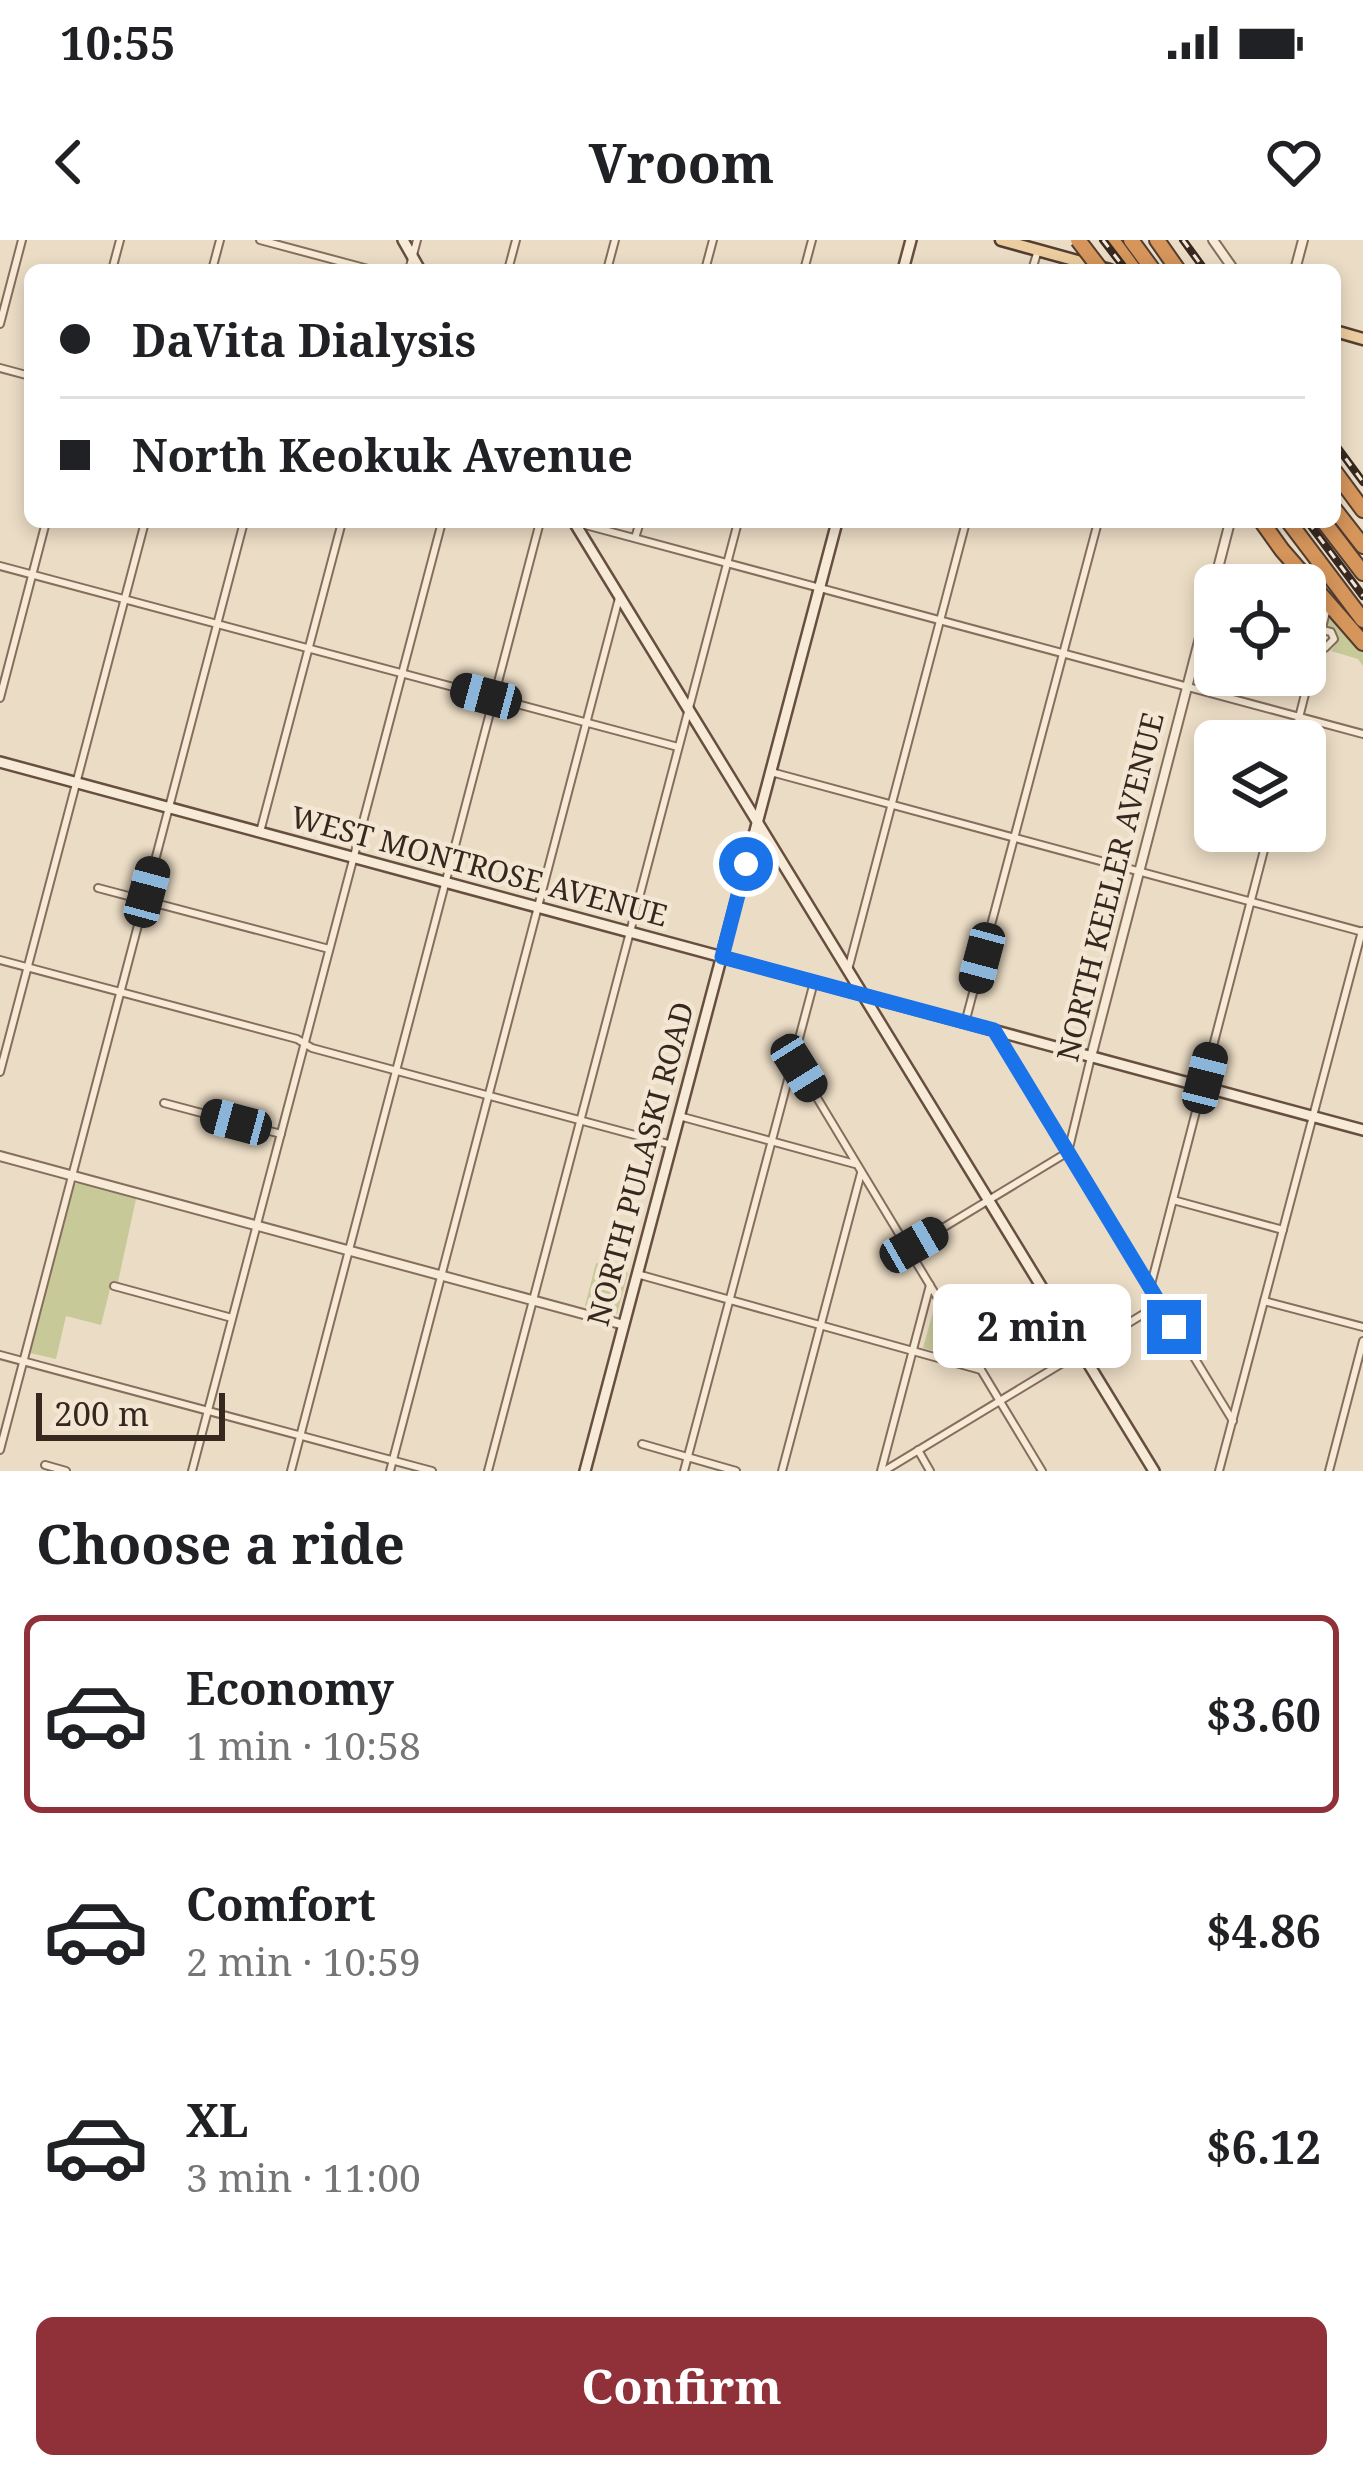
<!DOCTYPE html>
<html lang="en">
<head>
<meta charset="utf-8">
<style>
	body { margin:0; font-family:"Noto Serif",serif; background:#f2f2f2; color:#202124; height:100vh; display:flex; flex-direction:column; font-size:45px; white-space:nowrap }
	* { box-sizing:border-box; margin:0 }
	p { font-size:39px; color:#757577 }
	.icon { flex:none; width:66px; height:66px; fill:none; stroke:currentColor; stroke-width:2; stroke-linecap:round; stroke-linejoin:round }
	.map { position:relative; height:1231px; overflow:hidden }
	.details { display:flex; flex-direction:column; background:#fff; flex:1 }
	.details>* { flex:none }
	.banner { position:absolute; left:24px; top:24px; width:1317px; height:264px; border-radius:18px; box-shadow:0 6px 18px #0003; display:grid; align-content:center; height:264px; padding:0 36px; background:#fff }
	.controls { position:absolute; left:1194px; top:324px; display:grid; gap:24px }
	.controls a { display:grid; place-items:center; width:132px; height:132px; border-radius:18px; background:#fff; box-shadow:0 6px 18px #0003; font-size:60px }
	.scale { position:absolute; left:36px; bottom:30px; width:189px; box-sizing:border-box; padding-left:12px; border:6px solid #36281f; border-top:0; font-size:33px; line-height:42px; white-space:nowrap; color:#36281f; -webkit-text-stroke:9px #f3e7d4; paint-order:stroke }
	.end { position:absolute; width:54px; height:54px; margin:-27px; border:15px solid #1a73e8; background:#fff; box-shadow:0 0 0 6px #fff }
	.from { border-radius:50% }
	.bubble { position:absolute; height:84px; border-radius:18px; background:#fff; box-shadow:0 6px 18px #0003; font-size:39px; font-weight:700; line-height:84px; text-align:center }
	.car { position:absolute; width:36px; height:72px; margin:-36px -18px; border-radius:15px; box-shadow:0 0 9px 3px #0007; background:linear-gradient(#222 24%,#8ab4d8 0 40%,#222 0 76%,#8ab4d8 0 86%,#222 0) }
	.banner b { display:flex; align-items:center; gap:42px; height:114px; font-size:45px }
	.banner b+b { border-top:3px solid #e0e0e0 }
	.banner i { width:30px; height:30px; background:#202124 }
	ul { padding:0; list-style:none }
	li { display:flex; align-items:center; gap:36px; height:198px; margin:0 24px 18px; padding:0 12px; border:6px solid transparent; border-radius:18px }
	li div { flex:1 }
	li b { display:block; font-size:45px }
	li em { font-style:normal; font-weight:700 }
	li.selected { border-color:#903039 }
	li>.icon { width:108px; height:108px; stroke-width:1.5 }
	h2 { padding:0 36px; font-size:54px; line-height:144px }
	.button { display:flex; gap:24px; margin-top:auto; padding:24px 36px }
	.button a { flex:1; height:138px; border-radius:18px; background:#903039; color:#fff; font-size:48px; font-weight:700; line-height:138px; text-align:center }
	.status { display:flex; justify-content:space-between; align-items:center; height:84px; padding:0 60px; background:#fff; direction:ltr }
	.status svg { height:33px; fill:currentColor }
	header { display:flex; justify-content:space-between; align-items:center; height:156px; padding:0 36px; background:#fff; font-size:54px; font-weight:700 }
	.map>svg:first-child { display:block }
</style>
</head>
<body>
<div class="status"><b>10:55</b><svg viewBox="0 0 49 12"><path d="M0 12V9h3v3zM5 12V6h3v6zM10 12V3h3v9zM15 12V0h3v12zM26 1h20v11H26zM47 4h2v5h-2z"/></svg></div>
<header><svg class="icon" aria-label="back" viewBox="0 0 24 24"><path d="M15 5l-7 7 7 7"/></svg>Vroom<svg class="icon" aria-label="heart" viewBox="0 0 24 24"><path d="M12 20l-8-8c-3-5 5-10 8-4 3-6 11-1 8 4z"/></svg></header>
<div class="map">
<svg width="1363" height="1231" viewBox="0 0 1363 1231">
	<rect width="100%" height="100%" fill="#ebdcc5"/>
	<!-- green -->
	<g fill="#c7c999">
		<path d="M1331 372 1363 408V426L1358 419 1331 411 1337 403V396L1327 385Z"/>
		<path d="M79 943 136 959 118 1042 112 1041 101 1085 66 1076 56 1119 30 1113 74 944Z"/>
		<path d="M596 1023 628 1033 617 1074 585 1066Z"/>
		<path d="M935 1065 968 1120 923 1108Z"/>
	</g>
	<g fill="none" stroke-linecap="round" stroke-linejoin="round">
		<!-- minor casing -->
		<g stroke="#856e5c" stroke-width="10">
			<g id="minor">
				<path d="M260 0 372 30"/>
				<path d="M112 30 120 0"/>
				<path d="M212 30 220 0"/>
				<path d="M409 30 417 0"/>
				<path d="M508 30 516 0"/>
				<path d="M607 30 615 0"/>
				<path d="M705 30 713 0"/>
				<path d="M804 30 812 0"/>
				<path d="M1032 30 1038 10"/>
				<path d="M0 84 22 0"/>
				<path d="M0 128 30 136"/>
				<path d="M578 283 1363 494"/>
				<path d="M635 298 640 282"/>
				<path d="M0 326 678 507"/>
				<path d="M1317 410 1325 408 1334 399 1331 392 1322 390"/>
				<path d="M0 458 46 282"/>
				<path d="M1293 501 1326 372"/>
				<path d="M771 532 1363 692"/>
				<path d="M260 592 342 282"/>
				<path d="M98 648 329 709"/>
				<path d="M0 720 297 799 312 808 672 905"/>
				<path d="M848 730 966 282"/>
				<path d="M965 783 1098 282"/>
				<path d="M996 793 1233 1181"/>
				<path d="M793 818 1042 1231"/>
				<path d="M0 832 145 282"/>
				<path d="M164 863 281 894"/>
				<path d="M679 876 855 924"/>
				<path d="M1173 960 1283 990"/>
				<path d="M908 1009 1068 912 1091 817"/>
				<path d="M637 1034 981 1130"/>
				<path d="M114 1046 232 1078"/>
				<path d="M1150 1048 1269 591"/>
				<path d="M1264 1061 1363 1087"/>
				<path d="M0 1115 432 1231"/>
				<path d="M642 1204 736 1231"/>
				<path d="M0 1210 244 282"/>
				<path d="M918 1210 930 1231"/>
				<path d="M45 1225 66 1231"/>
				<path d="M192 1231 442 282"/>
				<path d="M291 1231 540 282"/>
				<path d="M390 1231 619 358"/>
				<path d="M488 1231 738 282"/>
				<path d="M684 1231 814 742"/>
				<path d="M782 1231 861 933"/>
				<path d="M881 1231 930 1045"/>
				<path d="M884 1231 1160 1064"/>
				<path d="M1219 1231 1362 691"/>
				<path d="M1329 1231 1363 1101"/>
			</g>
		</g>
		<!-- tertiary casing -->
		<g stroke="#856e5c" stroke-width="12">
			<g id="tertiary">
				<path d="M1213 0 1234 30"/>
				<path d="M1295 30 1303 0"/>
				<path d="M1091 817 1230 282"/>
				<path d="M0 916 624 1085"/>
			</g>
		</g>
		<!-- secondary casing -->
		<g stroke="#674f3f" stroke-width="14">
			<g id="secondary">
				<path d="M403 0 420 30"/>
				<path d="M903 30 911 0"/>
				<path d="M574 282 1154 1231"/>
				<path d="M0 522 1363 890"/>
				<path d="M585 1231 837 282"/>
			</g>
		</g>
		<!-- primary casing -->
		<g stroke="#533d30" stroke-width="15">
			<g id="primary">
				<path d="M1001 0 1110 30"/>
				<path d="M1335 91 1363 99"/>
			</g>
		</g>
		<!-- motorway casing -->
		<g stroke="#533d30" stroke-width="18">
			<g id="motorway">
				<path d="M1112 0 1134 30"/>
				<path d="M1131 0 1153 30"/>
				<path d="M1157 0 1178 30"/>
				<path d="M1335 232 1363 270"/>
				<path d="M1335 270 1363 306"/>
				<path d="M1262 282 1282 310 1363 403"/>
				<path d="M1289 282 1363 380"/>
				<path d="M1324 282 1363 333"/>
			</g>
		</g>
		<!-- minor -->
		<use href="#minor" stroke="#f7ead7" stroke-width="6"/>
		<!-- tertiary -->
		<use href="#tertiary" stroke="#f7ead7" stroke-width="8"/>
		<!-- secondary -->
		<use href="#secondary" stroke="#f7ead7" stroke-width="9"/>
		<!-- primary -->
		<use href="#primary" stroke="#eccd9f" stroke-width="10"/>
		<!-- motorway -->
		<use href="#motorway" stroke="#d5955b" stroke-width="14"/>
		<!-- rail casing -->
		<g stroke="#36281f" stroke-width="8">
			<g id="rail">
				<path d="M1103 0 1126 30"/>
				<path d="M1183 0 1205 30"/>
				<path d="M1335 204 1363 242"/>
				<path d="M1308 282 1363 356"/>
			</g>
		</g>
		<!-- rail -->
		<use href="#rail" stroke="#f3e7d4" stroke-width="3" stroke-dasharray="9" stroke-linecap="butt"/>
		<!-- motorway-bridge casing -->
		<g stroke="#533d30" stroke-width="18" stroke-linecap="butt">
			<path id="motorway-bridge" d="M1078 0 1101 30"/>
		</g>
		<!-- motorway-bridge -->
		<use href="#motorway-bridge" stroke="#d5955b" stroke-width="14"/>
	</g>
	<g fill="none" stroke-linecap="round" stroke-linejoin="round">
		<!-- route -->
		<path stroke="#1a73e8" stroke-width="15" d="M746 624 722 717 994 790 1174 1087"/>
	</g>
	<g text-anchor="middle" stroke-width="9" stroke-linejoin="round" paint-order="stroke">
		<!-- street labels -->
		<g font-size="30" fill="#36281f" stroke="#f3e7d4">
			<text transform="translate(479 627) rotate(15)" y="10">WEST MONTROSE AVENUE</text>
			<text transform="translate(1111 647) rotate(-76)" y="10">NORTH KEELER AVENUE</text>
			<text transform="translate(641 924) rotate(-75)" y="10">NORTH PULASKI ROAD</text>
		</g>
	</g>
</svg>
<div class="controls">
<a><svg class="icon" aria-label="locate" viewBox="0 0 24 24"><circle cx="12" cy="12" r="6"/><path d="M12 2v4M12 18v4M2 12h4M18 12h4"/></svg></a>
<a><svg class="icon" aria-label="layers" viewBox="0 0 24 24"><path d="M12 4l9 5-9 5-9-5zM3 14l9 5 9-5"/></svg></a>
</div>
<div class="scale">200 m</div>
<i class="end from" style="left:746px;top:624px"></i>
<i class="end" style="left:1174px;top:1087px"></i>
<div class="bubble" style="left:933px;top:1044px;width:198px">2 min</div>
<i class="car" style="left:486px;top:456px;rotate:285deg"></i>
<i class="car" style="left:147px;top:652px;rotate:15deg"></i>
<i class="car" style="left:982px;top:718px;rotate:195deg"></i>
<i class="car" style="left:799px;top:828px;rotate:148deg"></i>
<i class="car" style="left:1205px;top:838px;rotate:14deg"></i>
<i class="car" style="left:236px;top:882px;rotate:285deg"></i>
<i class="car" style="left:914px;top:1005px;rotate:60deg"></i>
<div class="banner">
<b><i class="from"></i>DaVita Dialysis</b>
<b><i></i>North Keokuk Avenue</b>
</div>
</div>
<section class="details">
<h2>Choose a ride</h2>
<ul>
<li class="selected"><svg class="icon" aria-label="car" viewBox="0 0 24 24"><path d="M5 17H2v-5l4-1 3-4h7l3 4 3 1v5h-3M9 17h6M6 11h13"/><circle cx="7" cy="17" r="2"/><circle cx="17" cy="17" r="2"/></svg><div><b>Economy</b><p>1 min · 10:58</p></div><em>$3.60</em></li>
<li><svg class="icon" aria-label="car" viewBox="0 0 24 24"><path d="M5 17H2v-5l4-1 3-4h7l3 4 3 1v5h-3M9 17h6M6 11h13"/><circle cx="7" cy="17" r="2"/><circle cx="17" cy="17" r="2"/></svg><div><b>Comfort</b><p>2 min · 10:59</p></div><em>$4.86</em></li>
<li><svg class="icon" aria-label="car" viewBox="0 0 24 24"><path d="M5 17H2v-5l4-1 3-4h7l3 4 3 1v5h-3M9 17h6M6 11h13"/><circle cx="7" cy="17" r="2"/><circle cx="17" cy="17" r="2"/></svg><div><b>XL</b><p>3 min · 11:00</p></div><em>$6.12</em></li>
</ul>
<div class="button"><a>Confirm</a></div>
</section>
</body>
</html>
